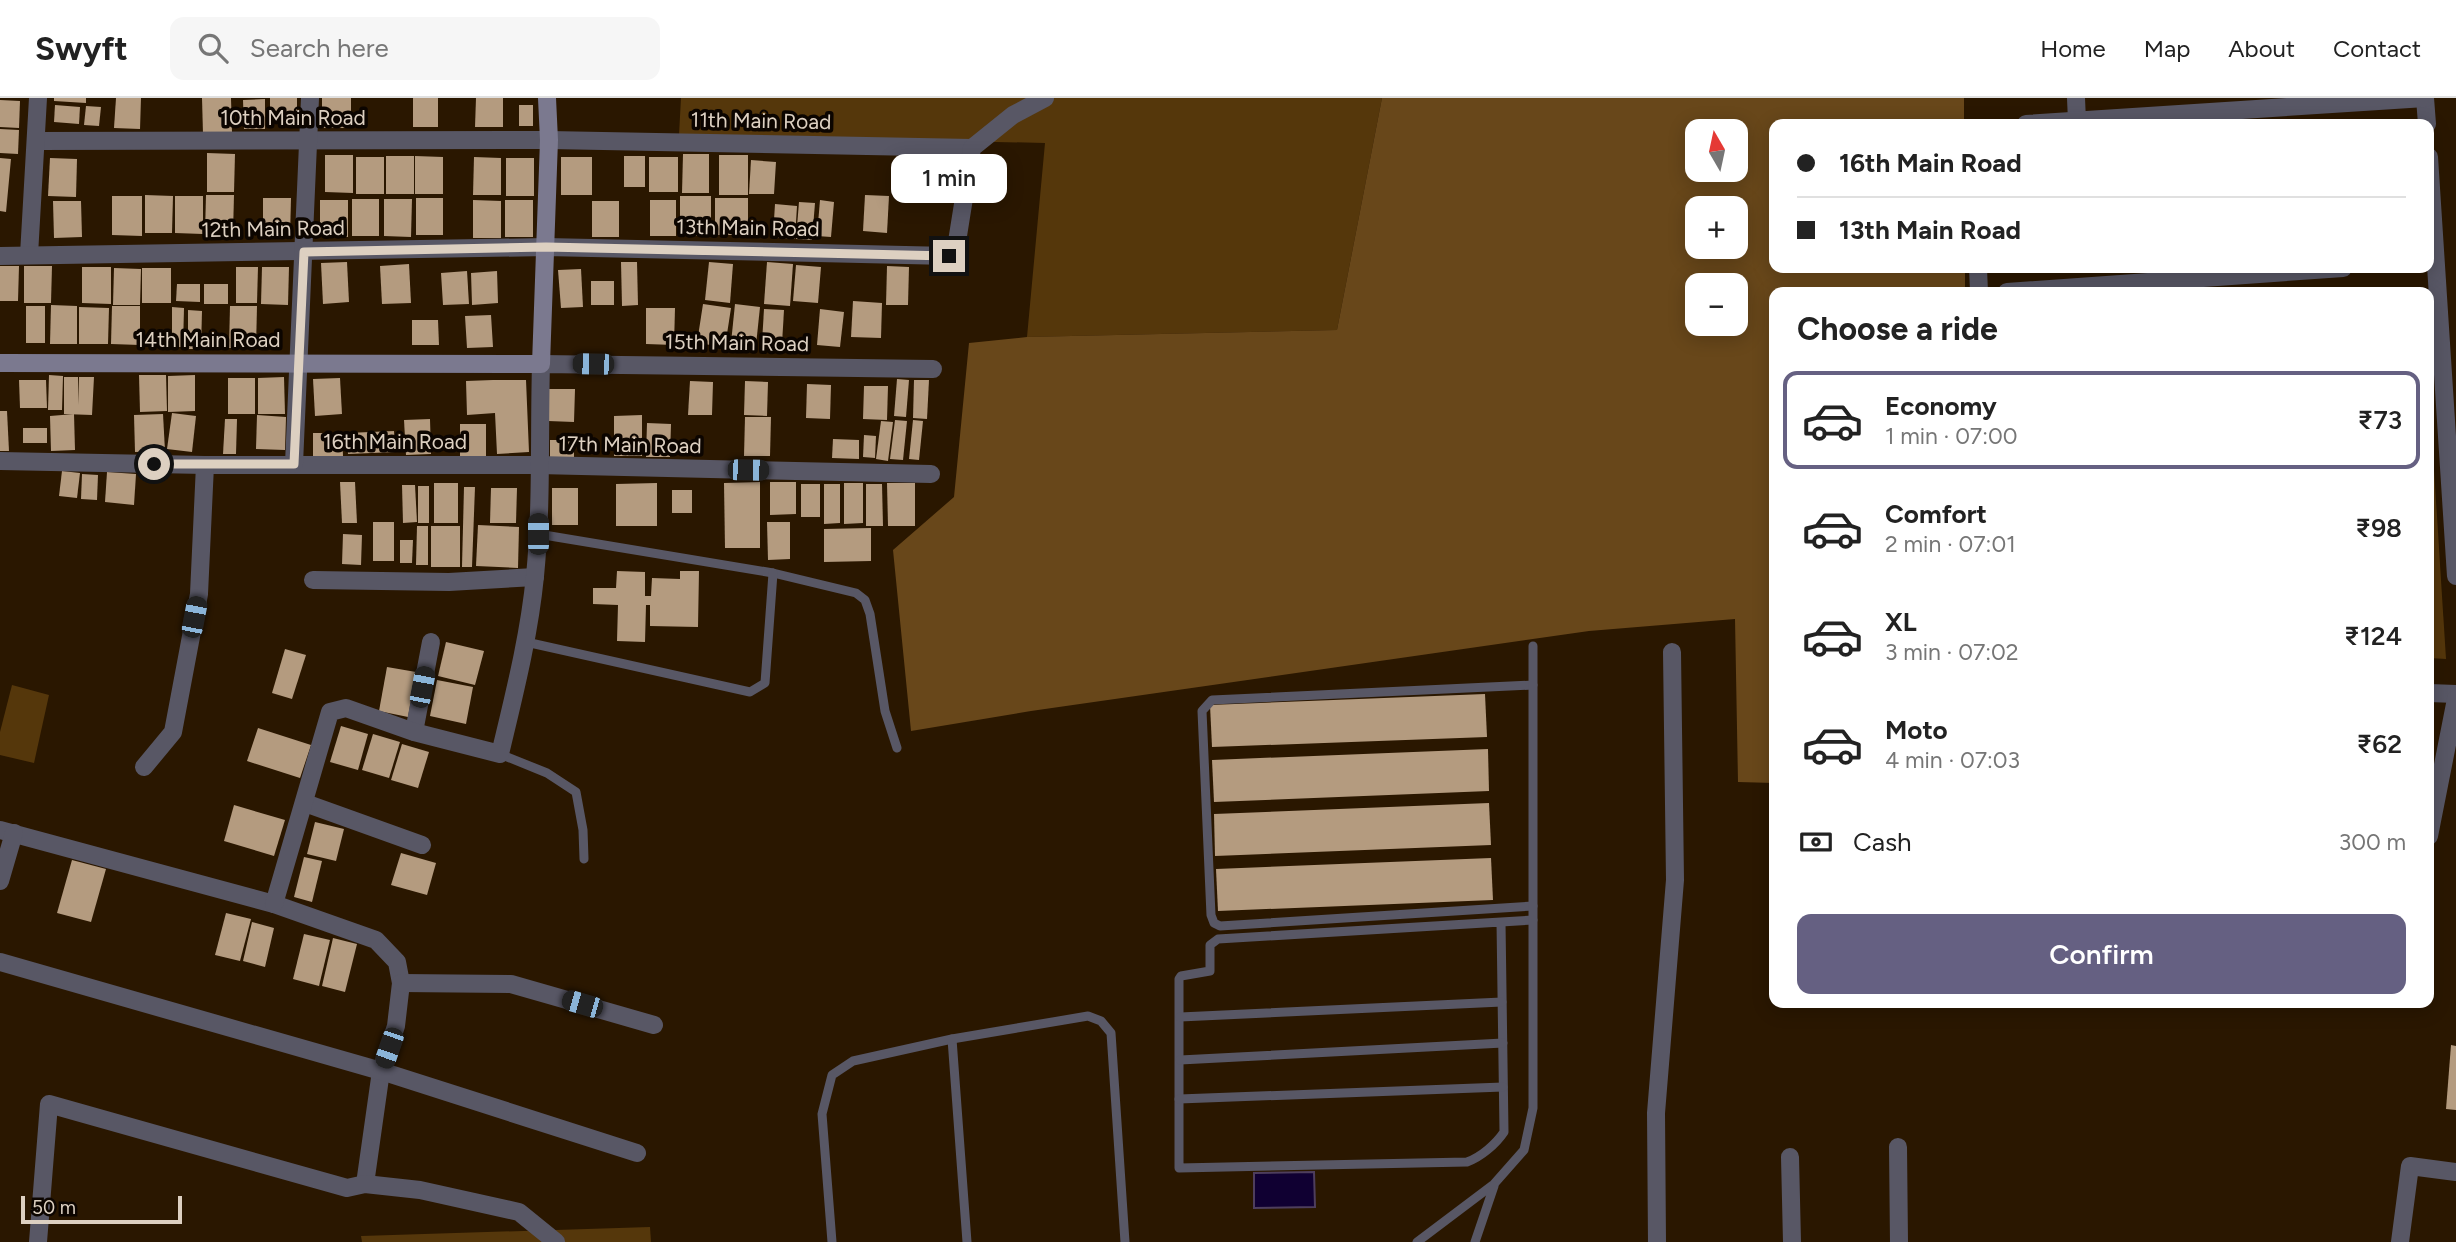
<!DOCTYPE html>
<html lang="en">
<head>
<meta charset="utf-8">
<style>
	body { margin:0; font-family:Figtree,sans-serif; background:#f6f6f6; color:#222; height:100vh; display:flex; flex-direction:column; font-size:26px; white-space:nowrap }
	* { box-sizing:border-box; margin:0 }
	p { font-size:23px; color:#767676 }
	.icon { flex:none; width:38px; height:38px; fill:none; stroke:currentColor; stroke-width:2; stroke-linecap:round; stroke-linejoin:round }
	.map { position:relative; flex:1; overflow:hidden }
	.drawer { position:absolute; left:1769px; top:189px; width:665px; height:721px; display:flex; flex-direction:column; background:#fff; border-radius:14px; box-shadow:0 4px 18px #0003 }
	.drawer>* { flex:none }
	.hud { position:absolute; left:1769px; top:21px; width:665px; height:154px; border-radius:14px; box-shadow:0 4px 18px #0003; display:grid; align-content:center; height:154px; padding:0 28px; background:#fff }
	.needle { width:46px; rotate:351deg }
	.controls { position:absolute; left:1685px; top:21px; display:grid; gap:14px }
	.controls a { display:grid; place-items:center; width:63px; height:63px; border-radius:14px; background:#fff; box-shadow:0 4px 18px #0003; font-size:35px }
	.scale { position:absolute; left:21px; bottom:18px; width:161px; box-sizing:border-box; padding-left:7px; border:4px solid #ddd0c1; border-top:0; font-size:19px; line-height:24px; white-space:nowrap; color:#ddd0c1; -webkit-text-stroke:5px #0c0500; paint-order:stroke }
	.end { position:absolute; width:32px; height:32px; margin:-16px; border:9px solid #ddd0c1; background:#111; box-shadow:0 0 0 4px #111 }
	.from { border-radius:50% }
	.bubble { position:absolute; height:49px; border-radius:14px; background:#fff; box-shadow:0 4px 18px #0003; font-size:23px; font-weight:600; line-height:49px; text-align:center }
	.car { position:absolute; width:21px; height:42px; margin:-21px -10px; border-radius:9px; box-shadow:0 0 5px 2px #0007; background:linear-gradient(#222 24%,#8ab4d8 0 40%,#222 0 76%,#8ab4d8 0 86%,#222 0) }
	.hud b { display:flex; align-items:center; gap:24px; height:66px; font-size:26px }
	.hud b+b { border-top:2px solid #e0e0e0 }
	.hud i { width:18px; height:18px; background:#222 }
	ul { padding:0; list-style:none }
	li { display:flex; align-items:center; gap:21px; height:98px; margin:0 14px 10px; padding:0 14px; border:4px solid transparent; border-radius:14px }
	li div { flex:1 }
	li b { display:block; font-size:26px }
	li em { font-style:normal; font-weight:600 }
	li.on { border-color:#656082 }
	li>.icon { width:63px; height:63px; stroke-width:1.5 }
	h2 { padding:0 28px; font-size:32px; line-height:84px }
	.pay { display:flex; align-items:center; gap:18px; height:77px; padding:0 28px; font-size:26px }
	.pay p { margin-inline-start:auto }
	.button { display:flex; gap:14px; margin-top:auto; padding:14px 28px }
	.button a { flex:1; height:80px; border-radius:14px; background:#656082; color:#fff; font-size:28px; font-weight:600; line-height:80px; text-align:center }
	header { display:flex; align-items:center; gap:42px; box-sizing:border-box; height:98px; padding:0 35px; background:#fff; border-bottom:2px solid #e0e0e0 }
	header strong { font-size:33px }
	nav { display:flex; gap:38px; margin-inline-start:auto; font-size:24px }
	.search { width:490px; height:63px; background:#f6f6f6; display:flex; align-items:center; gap:18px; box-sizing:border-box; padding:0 24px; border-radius:14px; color:#767676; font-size:26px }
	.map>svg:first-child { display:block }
</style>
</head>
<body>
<header>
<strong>Swyft</strong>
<div class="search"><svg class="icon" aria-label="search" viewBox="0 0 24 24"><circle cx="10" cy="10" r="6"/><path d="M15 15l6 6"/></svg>Search here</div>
<nav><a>Home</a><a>Map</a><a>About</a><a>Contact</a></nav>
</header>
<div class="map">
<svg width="2456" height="1144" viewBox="0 0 2456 1144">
	<rect width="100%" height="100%" fill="#2a1700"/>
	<!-- green -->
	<g fill="#55370b">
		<path d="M681 0H1382L1337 232 1027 239 1045 45 679 37Z"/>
		<path d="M2429 339H2432L2446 561 2429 560Z"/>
		<path d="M12 587 49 597 34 665 0 657V634Z"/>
		<path d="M650 1129 651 1144H362L361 1138Z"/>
	</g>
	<!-- forest -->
	<path fill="#68471a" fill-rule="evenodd" d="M1382 0H1964V26H1774V170H1965V194H1774V685L1738 684 1735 521 1589 533 1031 613 911 633 893 452 954 399 969 245 1027 239 1337 232ZM1698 33H1736V72H1698ZM1698 110H1736V149H1698ZM1698 187H1736V226H1698Z"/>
	<!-- water -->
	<path fill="#100032" stroke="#4e3e5d" stroke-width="2" d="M1314 1074 1315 1109 1254 1110V1075Z"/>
	<!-- building -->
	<g fill="#b49b7f">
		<path d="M54 0H86V5L54 3Z"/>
		<path d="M116 0H141L140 31 114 30Z"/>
		<path d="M202 0H231L232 35 203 36Z"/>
		<rect x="270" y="0" width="27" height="23"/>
		<rect x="322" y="0" width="29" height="30"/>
		<rect x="413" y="0" width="25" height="29"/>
		<path d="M476 0H503V29H475Z"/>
		<path d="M265 1V31H244L243 2Z"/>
		<path d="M0 2 20 3 19 30 0 29Z"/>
		<path d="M55 7 80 9 79 26 54 24Z"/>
		<rect x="519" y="7" width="14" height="21"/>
		<path d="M86 8 101 9 99 28 84 27Z"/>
		<path d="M0 31 19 32 18 56 0 55Z"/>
		<path d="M207 55 235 56 234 94H207Z"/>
		<path d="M683 56H709V95H682Z"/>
		<path d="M325 57H353V95L325 94Z"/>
		<rect x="719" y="57" width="29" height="40"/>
		<rect x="386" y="58" width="28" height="38"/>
		<path d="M415 58 443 59V96H415Z"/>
		<rect x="624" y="58" width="21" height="31"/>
		<rect x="356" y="59" width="28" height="37"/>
		<path d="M474 59 501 60V97H473Z"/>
		<rect x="561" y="59" width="31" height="38"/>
		<rect x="649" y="59" width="29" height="35"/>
		<path d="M0 60 11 61 6 114 0 113Z"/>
		<path d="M50 60 77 61 76 99 48 98Z"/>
		<rect x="506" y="60" width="28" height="38"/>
		<path d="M751 62 776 64 774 96H749Z"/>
		<path d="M145 97 173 98 172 135H145Z"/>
		<path d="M206 97H234L233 135H205Z"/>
		<path d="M865 97 889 98 887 135 863 133Z"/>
		<path d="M112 98H142V138L112 137Z"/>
		<path d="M175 98H203V136L175 135Z"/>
		<rect x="680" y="98" width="31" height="40"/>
		<path d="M263 100H291L290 138 263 137Z"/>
		<rect x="416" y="100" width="27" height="37"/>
		<rect x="715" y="100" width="33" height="37"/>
		<rect x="352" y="101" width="27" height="37"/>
		<path d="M384 101H412L411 139 384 138Z"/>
		<rect x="320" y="102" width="28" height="37"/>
		<path d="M473 102 501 103V140H473Z"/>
		<rect x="505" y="102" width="28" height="37"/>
		<rect x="650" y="102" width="26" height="36"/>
		<path d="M820 102 834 104 831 139 817 138Z"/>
		<path d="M53 103H81L82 139 54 140Z"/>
		<rect x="592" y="103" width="27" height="36"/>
		<path d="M799 104 815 105 812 142 796 141Z"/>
		<path d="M775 106 797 108 795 141 773 139Z"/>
		<path d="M347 164 349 204 323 206 321 165Z"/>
		<path d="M621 164H637L638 207 622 208Z"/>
		<path d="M709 164 733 166 730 205 705 202Z"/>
		<path d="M767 164 793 166 790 208 764 206Z"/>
		<path d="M409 166 411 205 382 206 380 168Z"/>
		<path d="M796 167 821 169 818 205 793 203Z"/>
		<path d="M0 168H19L18 203H0Z"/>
		<path d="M24 168H52L51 205H24Z"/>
		<path d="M887 168 909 169 908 207H886Z"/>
		<path d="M82 169H111V206L82 205Z"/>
		<path d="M236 169H258L257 205H236Z"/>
		<path d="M262 169H289L288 207 261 206Z"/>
		<path d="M114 170 141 171 140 207H113Z"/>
		<rect x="142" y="170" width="29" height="35"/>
		<path d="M581 171 583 209 561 210 558 172Z"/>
		<path d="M467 173 469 206 443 207 441 175Z"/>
		<path d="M497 173 498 205 472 207 471 175Z"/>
		<rect x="591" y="183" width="23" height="24"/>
		<path d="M177 186H200V204L176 203Z"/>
		<rect x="204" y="186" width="24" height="20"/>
		<path d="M853 203 882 205 881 240 851 239Z"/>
		<path d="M703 206 731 210 725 249 697 245Z"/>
		<path d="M735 206 760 209 756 247 731 245Z"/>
		<path d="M51 207 77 208V246H50Z"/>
		<rect x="26" y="208" width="19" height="37"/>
		<path d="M112 208H140V247L111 246Z"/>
		<path d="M230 208H257L256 250H229Z"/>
		<path d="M79 209 109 210 108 246H79Z"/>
		<path d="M172 209 184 210 183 249H172Z"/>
		<path d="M646 210H675L674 247 646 246Z"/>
		<path d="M764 211 784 212 782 246 762 245Z"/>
		<path d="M820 211 844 214 840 249 817 247Z"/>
		<path d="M188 212 202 213 201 251H188Z"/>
		<path d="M491 217 493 249 467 250 465 218Z"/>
		<path d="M412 222H438L439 247H412Z"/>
		<path d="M49 277 63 278 62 312H48Z"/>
		<path d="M139 277H166L167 313 140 314Z"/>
		<path d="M195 277V313L168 314V278Z"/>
		<path d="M64 279H78V307L79 279H94L92 317 64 316Z"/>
		<path d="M284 279 285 316H258V280Z"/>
		<rect x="228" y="280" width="27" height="36"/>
		<path d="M340 280 342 316 315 318 313 281Z"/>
		<path d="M897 281 909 282 906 319 894 318Z"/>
		<path d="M19 282H46L47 310H20Z"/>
		<path d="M493 282H526L529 354 497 356 495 315 467 317 466 283Z"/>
		<path d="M914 282H929L927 321 913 320Z"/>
		<path d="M690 283 713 284 712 317H688Z"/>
		<path d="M745 283 768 284 767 318 744 317Z"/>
		<path d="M807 286 831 287 830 321 806 320Z"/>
		<path d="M864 288H888L887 322 863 321Z"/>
		<path d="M549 291H575L574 324 548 323Z"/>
		<path d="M0 313H7L9 353H0Z"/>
		<path d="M172 315 196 318 192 354 167 351Z"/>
		<path d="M74 316 75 352 51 353 50 318Z"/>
		<path d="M163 316 165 353 135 354 134 317Z"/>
		<path d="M257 317 286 319 285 352 256 351Z"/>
		<path d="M642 317V358H614V318Z"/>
		<path d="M745 319H771L770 358H744Z"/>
		<path d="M225 321H237L236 356H223Z"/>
		<path d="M430 321 431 356 406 357 404 322Z"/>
		<path d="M895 322 907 323 903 362 890 361Z"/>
		<path d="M913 322 923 323 919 362 909 361Z"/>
		<path d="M881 323 893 324 888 363 876 361Z"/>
		<path d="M647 325 671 326 670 359H646Z"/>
		<rect x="460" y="326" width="26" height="35"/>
		<rect x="23" y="330" width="24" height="15"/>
		<path d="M394 333 395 354 348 356 347 335Z"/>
		<path d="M313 335H342L343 358H313Z"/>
		<path d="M864 337 876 338 875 360 863 359Z"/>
		<path d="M833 341 859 342V361L832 360Z"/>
		<rect x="550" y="342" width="24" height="18"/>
		<path d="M62 373 80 375 77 400 59 398Z"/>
		<path d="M107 374 136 376 134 407 105 404Z"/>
		<path d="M82 376 98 377 97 402 81 401Z"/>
		<path d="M340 384H355L357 425H342Z"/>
		<path d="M760 384V450H725L724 385Z"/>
		<path d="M770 384H796V416L770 417Z"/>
		<rect x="434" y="385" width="24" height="40"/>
		<path d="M657 385V428H616V386Z"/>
		<path d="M844 385H863V425L844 426Z"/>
		<path d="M887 385H915V428H888Z"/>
		<rect x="801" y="386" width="19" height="33"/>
		<path d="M824 386H840V425L824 426Z"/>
		<path d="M866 386H882L883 428H866Z"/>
		<path d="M402 387H415L417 424 403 425Z"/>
		<rect x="418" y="388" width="11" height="37"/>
		<path d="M464 389H475L472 469H462Z"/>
		<path d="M491 390H517L516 425H490Z"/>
		<rect x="552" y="390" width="26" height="37"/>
		<rect x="672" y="392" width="20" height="23"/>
		<rect x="373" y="424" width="21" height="39"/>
		<path d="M767 424H790V461L768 462Z"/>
		<path d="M478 427 519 429 518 470 476 468Z"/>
		<path d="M417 428H428V467H416Z"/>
		<rect x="431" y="428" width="29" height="41"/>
		<path d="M871 430V463L824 464V431Z"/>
		<path d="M343 436 362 437 361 467 342 466Z"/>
		<path d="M400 442H413L412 465H400Z"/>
		<path d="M617 473 645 474V498H651L652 480 680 481V473H699L698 529 650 528V507H646L645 544 617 543 618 507 593 506V490H616Z"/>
		<path d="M446 544 484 553 475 587 438 578Z"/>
		<path d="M285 551 306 557 292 601 272 595Z"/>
		<path d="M387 569 416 574 408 619 379 613Z"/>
		<path d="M437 582 473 589 466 626 430 618Z"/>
		<path d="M1485 596 1487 639 1212 649 1210 607Z"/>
		<path d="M341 628 368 636 358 672 330 664Z"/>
		<path d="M258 630 311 647 300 680 247 663Z"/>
		<path d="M373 636 400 644 389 680 362 672Z"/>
		<path d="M402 646 429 654 418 690 391 682Z"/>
		<path d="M1488 651 1489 693 1214 704 1212 662Z"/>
		<path d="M1489 705 1491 747 1215 758 1214 716Z"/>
		<path d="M234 707 285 722 274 758 224 743Z"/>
		<path d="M315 724 344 731 336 763 307 756Z"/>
		<path d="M401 755 436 765 427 797 391 787Z"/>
		<path d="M304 759 322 763 312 804 294 799Z"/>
		<path d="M1491 760 1493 802 1218 813 1216 771Z"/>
		<path d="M72 762 106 771 91 824 57 815Z"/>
		<path d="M226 815 251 821 240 863 215 857Z"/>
		<path d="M252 824 274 830 265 869 243 863Z"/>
		<path d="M304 836 330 842 319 888 293 881Z"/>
		<path d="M333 840 357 846 345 894 322 888Z"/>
		<path d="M2451 947 2456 948V1012L2446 1011Z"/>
	</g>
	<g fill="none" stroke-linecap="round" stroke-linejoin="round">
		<!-- lane -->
		<g stroke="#585765" stroke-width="9">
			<path d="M538 436 773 475 856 495 865 502 870 516 885 613 897 650"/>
			<path d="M526 544 750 594 765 585 773 475"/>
			<path d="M500 656 547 675 576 694 583 732 584 761"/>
			<path d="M1533 808 1220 828 1214 825 1211 817 1202 613 1212 602 1533 587"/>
			<path d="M1501 824 1504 1034C1496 1046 1481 1059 1467 1064L1179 1070V881L1181 878 1210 873V847L1218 841 1501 824 1533 822"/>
			<path d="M1180 919 1502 904"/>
			<path d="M952 941 967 1144"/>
			<path d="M1180 962 1503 945"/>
			<path d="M1179 1001 1503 989"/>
			<path d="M832 1144 822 1016 832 977 853 963 952 941 1088 918 1101 923 1111 935 1125 1144"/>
			<path d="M1417 1144 1494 1086 1524 1052 1533 1010V548"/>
			<path d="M1475 1144 1494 1088"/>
		</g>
		<!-- street -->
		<g stroke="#585765" stroke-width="18">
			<path d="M2076 0 2077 23"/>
			<path d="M2425 0 2427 26"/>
			<path d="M2026 26 2425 0"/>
			<path d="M37 43 549 42 972 50"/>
			<path d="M2429 59 2456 478"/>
			<path d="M29 157 38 0"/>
			<path d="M0 158 546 149 949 158 956 150 972 50 1013 17 1045 0"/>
			<path d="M1978 170 1979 194"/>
			<path d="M2007 194 2343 170"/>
			<path d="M0 363 205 367H538L931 376"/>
			<path d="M294 366 310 0"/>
			<path d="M313 482 449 484 535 479"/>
			<path d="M2429 595 2456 596"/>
			<path d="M414 634 431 544"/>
			<path d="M144 669 173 634 199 496 205 367"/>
			<path d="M305 705 422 747"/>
			<path d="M0 732 274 806 376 842 397 864 401 885 396 928 381 973 365 1086"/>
			<path d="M2429 738 2456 601"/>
			<path d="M0 783 14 735"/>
			<path d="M274 806 330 614 346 610 414 634 500 656C514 597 529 539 535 478 542 408 539 336 541 266L933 271"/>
			<path d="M0 864 381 973 637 1055"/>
			<path d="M401 885 511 886 654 927"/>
			<path d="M1898 1049 1899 1144"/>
			<path d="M1790 1059 1792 1144"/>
			<path d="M38 1144 49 1006 347 1090 365 1086 420 1092 519 1114 556 1144"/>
			<path d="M1657 1144 1656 1015 1675 782 1672 554"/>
			<path d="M2400 1144 2410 1068 2456 1074"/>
		</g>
		<!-- secondary -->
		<path stroke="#7b798f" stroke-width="18" d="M0 265 541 266 549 42 547 0"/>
	</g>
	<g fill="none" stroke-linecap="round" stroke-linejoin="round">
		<!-- route -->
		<path stroke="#ddd0c1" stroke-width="9" d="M154 366H294L304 154 546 149 949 158"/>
	</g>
	<g text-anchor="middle" stroke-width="7" stroke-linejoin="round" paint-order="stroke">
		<!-- street labels -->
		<g font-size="21" fill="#ddd0c1" stroke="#0c0500">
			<text x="293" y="27">10th Main Road</text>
			<text transform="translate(761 23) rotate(1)" y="7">11th Main Road</text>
			<text transform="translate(748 130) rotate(1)" y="7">13th Main Road</text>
			<text transform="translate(273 131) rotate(-1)" y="7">12th Main Road</text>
			<text x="208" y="249">14th Main Road</text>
			<text transform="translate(737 245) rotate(1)" y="7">15th Main Road</text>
			<text x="395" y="351">16th Main Road</text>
			<text transform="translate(630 347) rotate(1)" y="7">17th Main Road</text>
		</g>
	</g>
</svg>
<div class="controls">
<a><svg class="needle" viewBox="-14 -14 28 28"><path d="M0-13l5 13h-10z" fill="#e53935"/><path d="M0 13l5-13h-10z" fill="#767676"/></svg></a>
<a>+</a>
<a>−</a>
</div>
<div class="scale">50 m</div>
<i class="end from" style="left:154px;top:366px"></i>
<i class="end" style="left:949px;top:158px"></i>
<div class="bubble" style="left:891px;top:56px;width:116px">1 min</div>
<i class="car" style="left:593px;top:266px;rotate:271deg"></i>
<i class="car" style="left:748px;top:372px;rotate:91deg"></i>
<i class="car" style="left:538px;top:436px;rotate:0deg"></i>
<i class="car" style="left:194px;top:519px;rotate:11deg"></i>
<i class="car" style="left:422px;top:589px;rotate:11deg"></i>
<i class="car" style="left:582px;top:906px;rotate:286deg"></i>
<i class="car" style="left:389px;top:950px;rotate:199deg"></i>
<div class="hud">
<b><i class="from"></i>16th Main Road</b>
<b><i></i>13th Main Road</b>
</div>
<section class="drawer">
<h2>Choose a ride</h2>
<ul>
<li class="on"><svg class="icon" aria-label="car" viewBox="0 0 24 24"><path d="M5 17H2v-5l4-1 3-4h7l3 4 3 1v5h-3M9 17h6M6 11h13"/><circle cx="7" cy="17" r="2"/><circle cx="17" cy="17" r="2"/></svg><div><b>Economy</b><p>1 min · 07:00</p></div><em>₹73</em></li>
<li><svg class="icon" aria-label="car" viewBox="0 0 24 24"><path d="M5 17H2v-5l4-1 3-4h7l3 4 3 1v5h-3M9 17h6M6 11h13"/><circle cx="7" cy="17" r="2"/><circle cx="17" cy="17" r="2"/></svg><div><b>Comfort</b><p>2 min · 07:01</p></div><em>₹98</em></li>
<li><svg class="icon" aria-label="car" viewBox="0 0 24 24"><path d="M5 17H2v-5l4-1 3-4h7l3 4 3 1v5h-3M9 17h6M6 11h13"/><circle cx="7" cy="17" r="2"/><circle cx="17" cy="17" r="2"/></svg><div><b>XL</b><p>3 min · 07:02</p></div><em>₹124</em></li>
<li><svg class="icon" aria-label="car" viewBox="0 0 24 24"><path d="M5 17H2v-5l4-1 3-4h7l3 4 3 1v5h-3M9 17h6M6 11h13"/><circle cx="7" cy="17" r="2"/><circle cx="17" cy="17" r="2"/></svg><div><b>Moto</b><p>4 min · 07:03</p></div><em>₹62</em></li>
</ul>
<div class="pay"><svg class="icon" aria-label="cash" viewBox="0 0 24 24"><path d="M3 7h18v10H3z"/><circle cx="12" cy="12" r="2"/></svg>Cash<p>300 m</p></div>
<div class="button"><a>Confirm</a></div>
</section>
</div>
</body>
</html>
